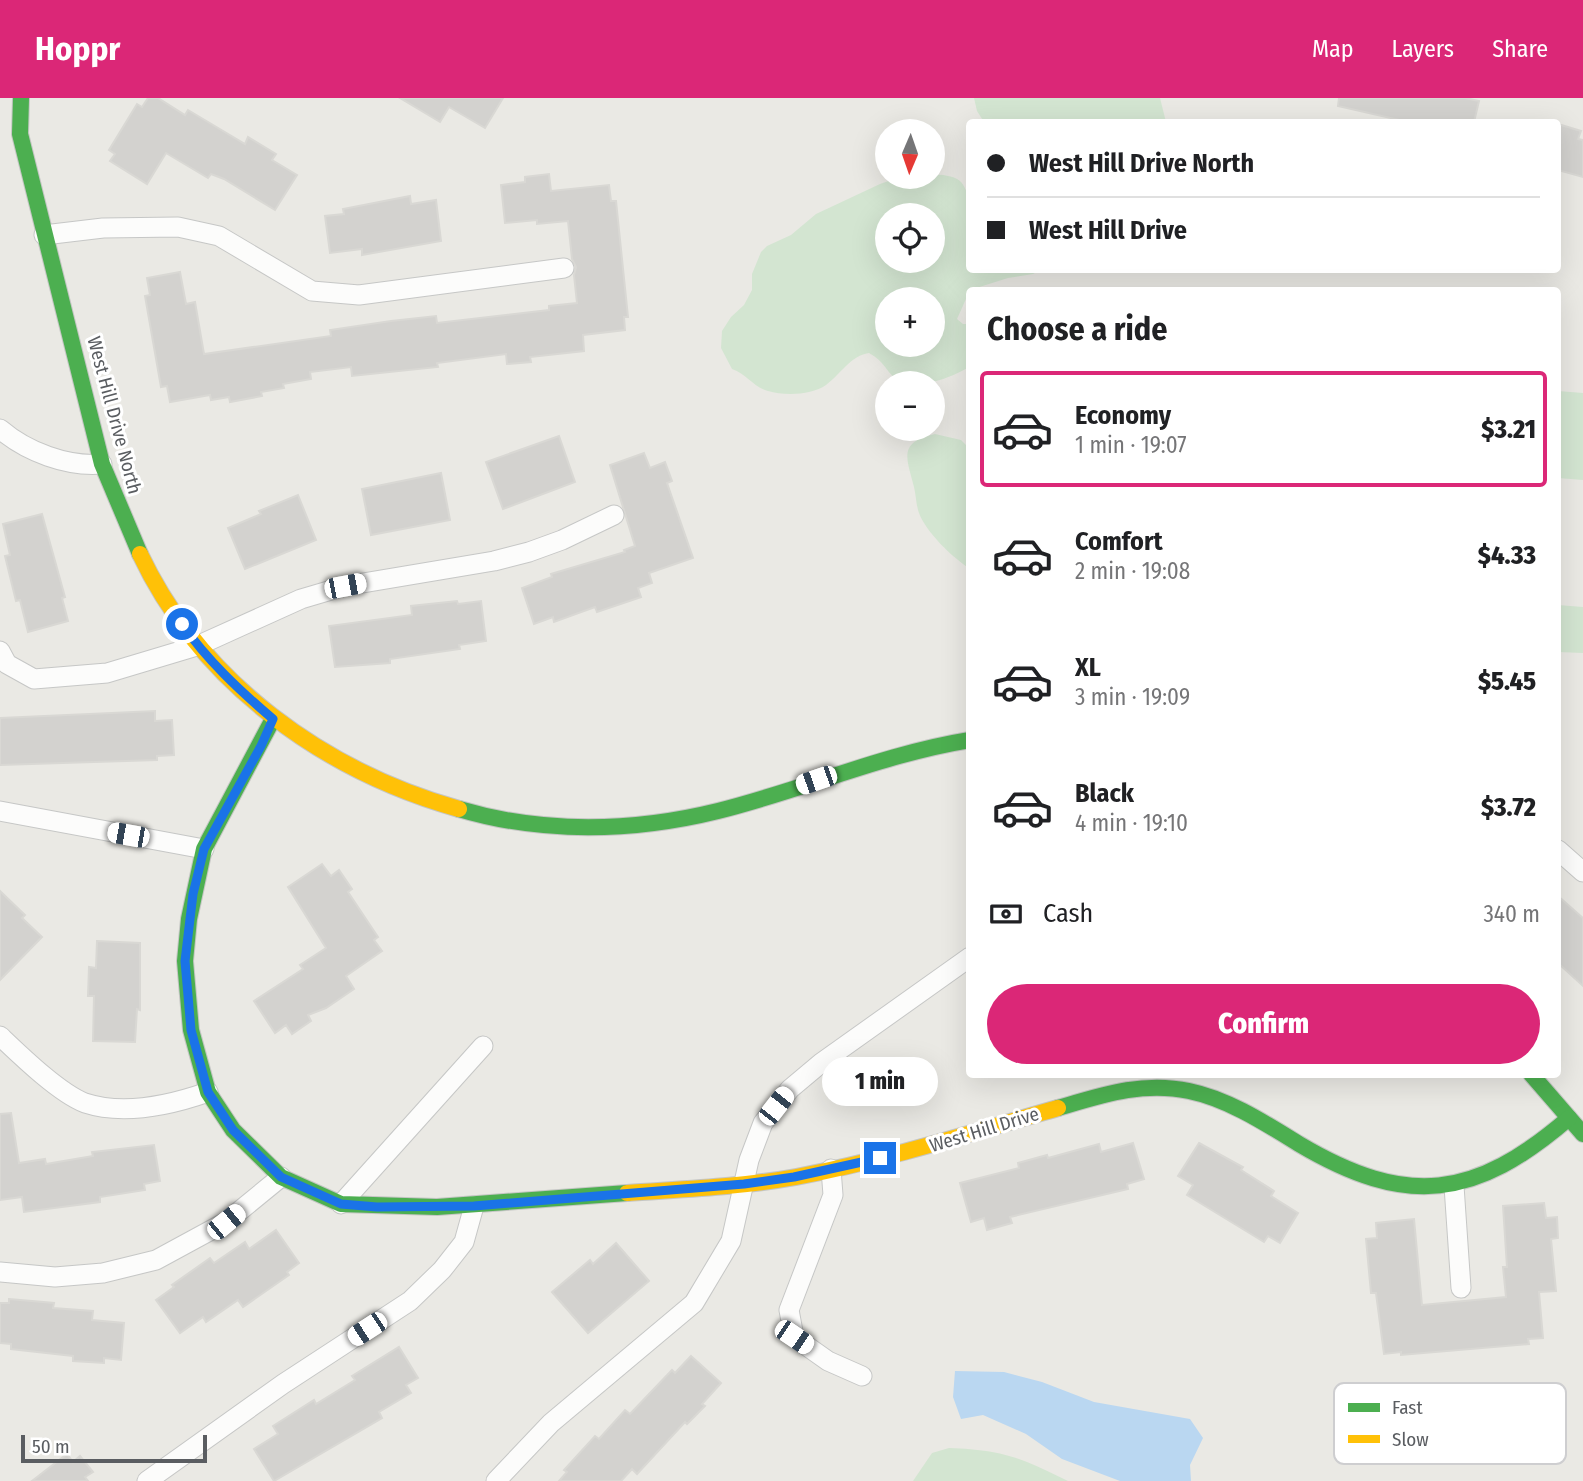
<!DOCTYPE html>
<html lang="en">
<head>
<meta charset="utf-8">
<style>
	body { margin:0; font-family:"Fira Sans Condensed",sans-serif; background:#f6f6f6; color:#202124; height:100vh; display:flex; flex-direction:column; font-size:26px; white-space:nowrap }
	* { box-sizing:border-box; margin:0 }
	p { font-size:23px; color:#757577 }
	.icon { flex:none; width:38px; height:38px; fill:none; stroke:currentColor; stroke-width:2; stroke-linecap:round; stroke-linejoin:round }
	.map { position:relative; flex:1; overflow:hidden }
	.details { position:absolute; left:966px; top:189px; width:595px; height:791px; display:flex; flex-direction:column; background:#fff; border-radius:7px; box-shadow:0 7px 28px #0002 }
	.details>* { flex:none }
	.banner { position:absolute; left:966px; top:21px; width:595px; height:154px; border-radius:7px; box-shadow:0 7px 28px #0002; display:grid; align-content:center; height:154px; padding:0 21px; background:#fff }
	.needle { width:46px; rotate:182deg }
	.controls { position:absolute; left:875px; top:21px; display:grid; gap:14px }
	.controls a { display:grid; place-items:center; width:70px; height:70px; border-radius:50%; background:#fff; box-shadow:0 7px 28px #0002; font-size:35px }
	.scale { position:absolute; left:21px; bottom:18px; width:186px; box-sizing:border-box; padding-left:7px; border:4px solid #5a5d61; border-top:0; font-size:19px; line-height:24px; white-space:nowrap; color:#5a5d61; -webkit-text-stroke:5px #fff; paint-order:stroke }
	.end { position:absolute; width:32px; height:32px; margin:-16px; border:9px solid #1a73e8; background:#fff; box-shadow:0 0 0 4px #fff }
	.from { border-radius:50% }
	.bubble { position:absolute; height:49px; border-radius:24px; background:#fff; box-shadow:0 7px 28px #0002; font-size:23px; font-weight:800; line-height:49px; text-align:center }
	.car { position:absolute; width:21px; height:42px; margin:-21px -10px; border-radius:9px; box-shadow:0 0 5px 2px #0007; background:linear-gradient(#fff 24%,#345 0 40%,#fff 0 76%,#345 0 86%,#fff 0) }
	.banner b { display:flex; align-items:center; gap:24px; height:66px; font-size:26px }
	.banner b+b { border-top:2px solid #e0e0e0 }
	.banner i { width:18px; height:18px; background:#202124 }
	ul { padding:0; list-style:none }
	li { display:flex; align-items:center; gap:21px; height:116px; margin:0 14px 10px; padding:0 7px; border:4px solid transparent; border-radius:7px }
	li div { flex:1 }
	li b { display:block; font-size:26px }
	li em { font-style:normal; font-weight:800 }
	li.active { border-color:#db2777 }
	li>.icon { width:63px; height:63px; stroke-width:1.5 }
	h2 { padding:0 21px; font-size:32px; line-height:84px }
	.pay { display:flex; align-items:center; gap:18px; height:77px; padding:0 21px; font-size:26px }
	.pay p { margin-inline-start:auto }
	.action { display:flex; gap:14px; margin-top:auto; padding:14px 21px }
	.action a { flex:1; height:80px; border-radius:42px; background:#db2777; color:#fff; font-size:28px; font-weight:800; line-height:80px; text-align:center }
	header { display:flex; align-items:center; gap:42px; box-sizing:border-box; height:98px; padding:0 35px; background:#db2777; color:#fff }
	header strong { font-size:33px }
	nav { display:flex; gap:38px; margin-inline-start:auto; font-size:24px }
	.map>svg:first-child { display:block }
</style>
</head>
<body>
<header>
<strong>Hoppr</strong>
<nav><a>Map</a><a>Layers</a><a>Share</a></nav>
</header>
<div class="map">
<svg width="1583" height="1383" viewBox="0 0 1583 1383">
	<rect width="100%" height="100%" fill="#eae9e4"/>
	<!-- green -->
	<g fill="#d3e5d1" fill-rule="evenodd">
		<path d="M974 0H1160L1166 24H984L977 13Z"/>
		<path d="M933 76C941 77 953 77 960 83 976 98 970 150 970 172H1040L1033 176 1008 180 970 192 957 221 963 226H969V269C953 279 913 295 896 281 885 272 885 264 869 255 850 258 841 276 826 287 812 297 785 298 768 293 753 289 747 276 732 271L721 250 722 233 731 219 744 207 752 192V176L761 154 767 148 791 137 816 116 880 86 900 79H933ZM933 117V163H887V117ZM933 201V247H887V201Z"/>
		<path d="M1558 293 1583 295V382L1558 380Z"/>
		<path d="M935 336 961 342 969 350V470C953 460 926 434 919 415 916 407 916 397 914 389 907 361 897 344 935 336Z"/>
		<path d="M1558 507 1583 509V555L1558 554Z"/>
		<path d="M949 1350C1004 1352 1021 1360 1068 1383H913L932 1355Z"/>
	</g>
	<!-- water -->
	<path fill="#bad7f1" d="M955 1273 1004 1274 1042 1284 1094 1304 1190 1321 1203 1340 1190 1367 1191 1383H1120L1062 1361 1026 1336 983 1317 961 1321 953 1299Z"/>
	<!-- building -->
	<g fill="#d3d2cf" stroke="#d9d8d4" stroke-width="2">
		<path d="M148 0H158L185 17 188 12 245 46 248 39 276 56 272 62 297 77 275 112 224 81 211 76 208 80 166 55 147 86 110 63 115 56 109 52 137 6 142 9Z"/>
		<path d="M400 0H503L485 30 449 9 440 24Z"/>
		<path d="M1339 0H1465L1479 3 1474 24H1408L1338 8Z"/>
		<path d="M1558 26 1581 33 1578 41 1583 42V79L1558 72Z"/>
		<path d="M549 76 551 93 609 87 611 103H616L628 219H624L625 232 583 237 584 253 530 259 531 264 507 266 506 256 437 265 438 269 352 278 351 269 310 274 311 281 283 286 284 290 261 294 262 298 230 304 229 299 211 302 210 297 170 304 167 288 161 289 145 198 150 197 147 180 180 174 186 206 195 204 204 256 331 238 330 232 391 223 436 218 437 225 549 212V208L577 205 574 177 576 169 572 161 568 123 537 126V122L505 125 501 87 525 84V79Z"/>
		<path d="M410 98 411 106 436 102 441 143 362 157V151L330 155 325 118 344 116 343 111Z"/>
		<path d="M559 338 575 384 503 411 486 364Z"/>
		<path d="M644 355 650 370 665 364 672 383 667 385 693 460 649 475 652 485 638 490 641 499 597 514 595 509 554 524 553 519 534 526 522 490 552 479 551 476 625 454 624 452 635 448 610 367Z"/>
		<path d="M441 375 450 422 371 437 362 391Z"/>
		<path d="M298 397 316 442 245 471 228 430 261 416 259 413Z"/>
		<path d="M42 416 65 499 62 500 68 523 28 534 20 502 16 503 5 458 10 457 3 426Z"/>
		<path d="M457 503 458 506 481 503 486 543 459 547 460 551 390 561V565L335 569 329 528 412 517 411 508Z"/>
		<path d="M155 613V623L172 622 174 657 157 658V662L0 667V620Z"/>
		<path d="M322 766 331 778 339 772 352 791 348 794 378 839 374 842 382 853 346 878 354 891 326 910 308 917 311 923 292 936 286 927 275 935 254 903 303 871 300 867 326 850 288 789Z"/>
		<path d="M0 793 25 817 22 820 42 839 0 882Z"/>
		<path d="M1558 798 1583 820V888L1558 865Z"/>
		<path d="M97 843 140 845V912L137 911 135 944 93 943 94 898H88L89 869 96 870Z"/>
		<path d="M11 1015 19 1065 45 1061 46 1066 93 1058 92 1054 154 1047 160 1083 144 1086 145 1092 100 1099V1104L24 1114 22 1099 0 1102V1016Z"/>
		<path d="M1133 1045 1144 1081 1127 1086 1128 1091 1010 1119 1012 1125 987 1132 984 1120 971 1124 960 1085 1019 1070 1018 1065 1047 1057 1048 1060 1099 1046 1101 1054Z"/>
		<path d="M1199 1045 1243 1069 1241 1072 1274 1093 1271 1098 1298 1115 1280 1145 1268 1138 1264 1144 1187 1097 1193 1087 1178 1078Z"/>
		<path d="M1544 1105 1546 1120 1557 1119 1558 1140 1551 1141 1556 1193 1539 1194 1543 1240 1528 1241 1529 1246 1401 1257V1254L1384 1256 1376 1195H1371L1366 1141 1377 1140 1376 1125 1414 1121 1422 1207 1506 1199 1503 1169H1507L1503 1108Z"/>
		<path d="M276 1132 299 1165 287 1174 289 1177 243 1209 238 1202 206 1224 203 1219 180 1235 156 1202 174 1189 172 1187 210 1160 214 1165 245 1144 249 1151Z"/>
		<path d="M616 1145 649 1183 588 1235 552 1194 590 1162 593 1166Z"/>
		<path d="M9 1201 54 1205 53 1210 93 1213 92 1222 124 1225 121 1262 104 1260V1265L73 1263V1258L11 1251V1246L0 1245V1205H9Z"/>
		<path d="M399 1249 418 1280 406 1287 411 1295 379 1314 382 1320 274 1383 254 1351 278 1336 273 1328 314 1302 316 1306 355 1282 352 1278Z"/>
		<path d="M691 1258 721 1285 702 1306 705 1308 687 1326 685 1324 637 1376 632 1371 621 1383H559L567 1374 564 1372 595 1338 599 1341 625 1312 630 1316 672 1272 675 1275Z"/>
		<path d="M67 1356 73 1364 80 1358 93 1374 85 1379 88 1383H32Z"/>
	</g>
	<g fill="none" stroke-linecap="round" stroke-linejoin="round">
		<!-- street casing -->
		<g stroke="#c6c7c6" stroke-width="21">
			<g id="street">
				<path d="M44 137 103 130 178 129 219 138 312 193 359 197 564 170"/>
				<path d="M0 331C27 354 67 369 102 366"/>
				<path d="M0 553 7 566 34 581 107 575 197 548 301 501 345 488 494 463 529 454 562 442 614 417"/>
				<path d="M0 713 204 751"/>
				<path d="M1558 752 1583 774"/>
				<path d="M0 938C20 957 59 995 85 1005 125 1018 171 1007 208 994"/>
				<path d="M831 1071 833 1097 789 1212 794 1239 828 1263 862 1278"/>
				<path d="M1454 1088 1461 1190"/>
				<path d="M341 1106 483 948"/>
				<path d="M0 1174 55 1179 103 1175 156 1162 226 1124 281 1079"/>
				<path d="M147 1383 283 1286 410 1203 442 1172 464 1144 474 1108"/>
				<path d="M496 1383 551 1325 694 1205 731 1143 749 1062 763 1025 790 991 821 965 970 859"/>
			</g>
		</g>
		<!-- fast casing -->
		<g stroke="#c5c6c4" stroke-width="18">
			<g id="fast">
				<path d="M21 0 20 36 102 366 140 456"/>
				<path d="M273 621 204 751 189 821 185 863 191 932 208 994 233 1032 281 1079 341 1106 437 1109 627 1095"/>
				<path d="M459 711C543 736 633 734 718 713 803 692 883 656 970 642"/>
				<path d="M1531 976 1583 1036"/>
				<path d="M1058 1010C1102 997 1143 983 1189 993 1228 1001 1265 1025 1299 1046 1407 1110 1475 1101 1569 1020"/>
			</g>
		</g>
		<!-- slow casing -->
		<g stroke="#c5c6c4" stroke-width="18">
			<g id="slow">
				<path d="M140 456C201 585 324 673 459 711"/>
				<path d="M627 1095C683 1091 741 1089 796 1079 885 1062 971 1035 1058 1010"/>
			</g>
		</g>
		<!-- street -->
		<use href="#street" stroke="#fcfcfb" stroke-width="19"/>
		<!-- fast -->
		<use href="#fast" stroke="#4caf50" stroke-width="16"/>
		<!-- slow -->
		<use href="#slow" stroke="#ffc107" stroke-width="16"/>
	</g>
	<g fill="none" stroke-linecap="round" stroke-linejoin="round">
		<!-- route -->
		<path stroke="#1a73e8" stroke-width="9" d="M182 526C207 562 239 592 273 621L261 648 204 751 193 796 185 863 191 932 208 994 233 1032 281 1079 341 1106 377 1109 474 1108 744 1086 794 1079 880 1060"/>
	</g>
	<g text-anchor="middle" stroke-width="6" stroke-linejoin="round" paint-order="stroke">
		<!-- street labels -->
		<g font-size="19" fill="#5a5d61" stroke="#fff">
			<text transform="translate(115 317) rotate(75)" y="7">West Hill Drive North</text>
			<text transform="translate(984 1031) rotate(-17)" y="7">West Hill Drive</text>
		</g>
	</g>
	<!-- legend -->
	<rect x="1334" y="1285" width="232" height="81" rx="10" fill="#fff" stroke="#ceced0" stroke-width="2"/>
	<rect x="1348" y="1305" width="32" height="9" fill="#4caf50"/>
	<rect x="1348" y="1337" width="32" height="8" fill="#ffc107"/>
	<g font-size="19" fill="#5a5d61">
		<text x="1392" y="1316">Fast</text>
		<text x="1392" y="1348">Slow</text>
	</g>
</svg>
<div class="controls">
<a><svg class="needle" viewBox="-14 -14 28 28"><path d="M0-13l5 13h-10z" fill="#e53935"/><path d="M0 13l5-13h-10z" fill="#757577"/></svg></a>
<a><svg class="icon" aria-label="locate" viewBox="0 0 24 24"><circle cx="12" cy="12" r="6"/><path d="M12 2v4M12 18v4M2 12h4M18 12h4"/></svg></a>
<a>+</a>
<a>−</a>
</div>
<div class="scale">50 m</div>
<i class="end from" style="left:182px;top:526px"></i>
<i class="end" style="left:880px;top:1060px"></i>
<div class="bubble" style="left:822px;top:959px;width:116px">1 min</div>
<i class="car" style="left:345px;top:488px;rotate:79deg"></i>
<i class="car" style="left:816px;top:682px;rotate:251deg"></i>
<i class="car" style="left:128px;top:737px;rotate:280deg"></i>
<i class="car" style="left:776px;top:1008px;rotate:38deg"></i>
<i class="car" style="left:226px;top:1124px;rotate:51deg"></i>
<i class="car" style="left:367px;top:1231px;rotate:237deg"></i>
<i class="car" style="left:794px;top:1239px;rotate:124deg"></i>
<div class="banner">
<b><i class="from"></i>West Hill Drive North</b>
<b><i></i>West Hill Drive</b>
</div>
<section class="details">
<h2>Choose a ride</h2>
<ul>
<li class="active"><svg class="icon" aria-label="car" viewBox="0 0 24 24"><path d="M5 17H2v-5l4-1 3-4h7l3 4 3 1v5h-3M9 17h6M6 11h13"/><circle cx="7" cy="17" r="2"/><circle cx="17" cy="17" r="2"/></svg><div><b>Economy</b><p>1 min · 19:07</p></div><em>$3.21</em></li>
<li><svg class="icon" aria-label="car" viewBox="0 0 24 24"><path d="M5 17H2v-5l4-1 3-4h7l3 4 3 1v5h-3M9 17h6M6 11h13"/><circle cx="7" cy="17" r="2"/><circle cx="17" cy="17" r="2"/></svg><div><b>Comfort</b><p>2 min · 19:08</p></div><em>$4.33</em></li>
<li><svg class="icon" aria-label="car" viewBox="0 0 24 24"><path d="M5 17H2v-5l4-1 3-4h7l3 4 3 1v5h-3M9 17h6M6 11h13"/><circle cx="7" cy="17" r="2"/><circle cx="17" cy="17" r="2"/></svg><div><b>XL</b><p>3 min · 19:09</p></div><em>$5.45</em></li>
<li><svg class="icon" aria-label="car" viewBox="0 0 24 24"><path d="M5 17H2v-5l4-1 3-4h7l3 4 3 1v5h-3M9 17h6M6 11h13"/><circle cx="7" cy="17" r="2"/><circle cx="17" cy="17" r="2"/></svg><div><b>Black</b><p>4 min · 19:10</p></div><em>$3.72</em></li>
</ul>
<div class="pay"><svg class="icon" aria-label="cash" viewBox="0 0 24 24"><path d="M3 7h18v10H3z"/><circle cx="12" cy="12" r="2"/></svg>Cash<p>340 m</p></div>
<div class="action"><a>Confirm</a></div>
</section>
</div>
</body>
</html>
